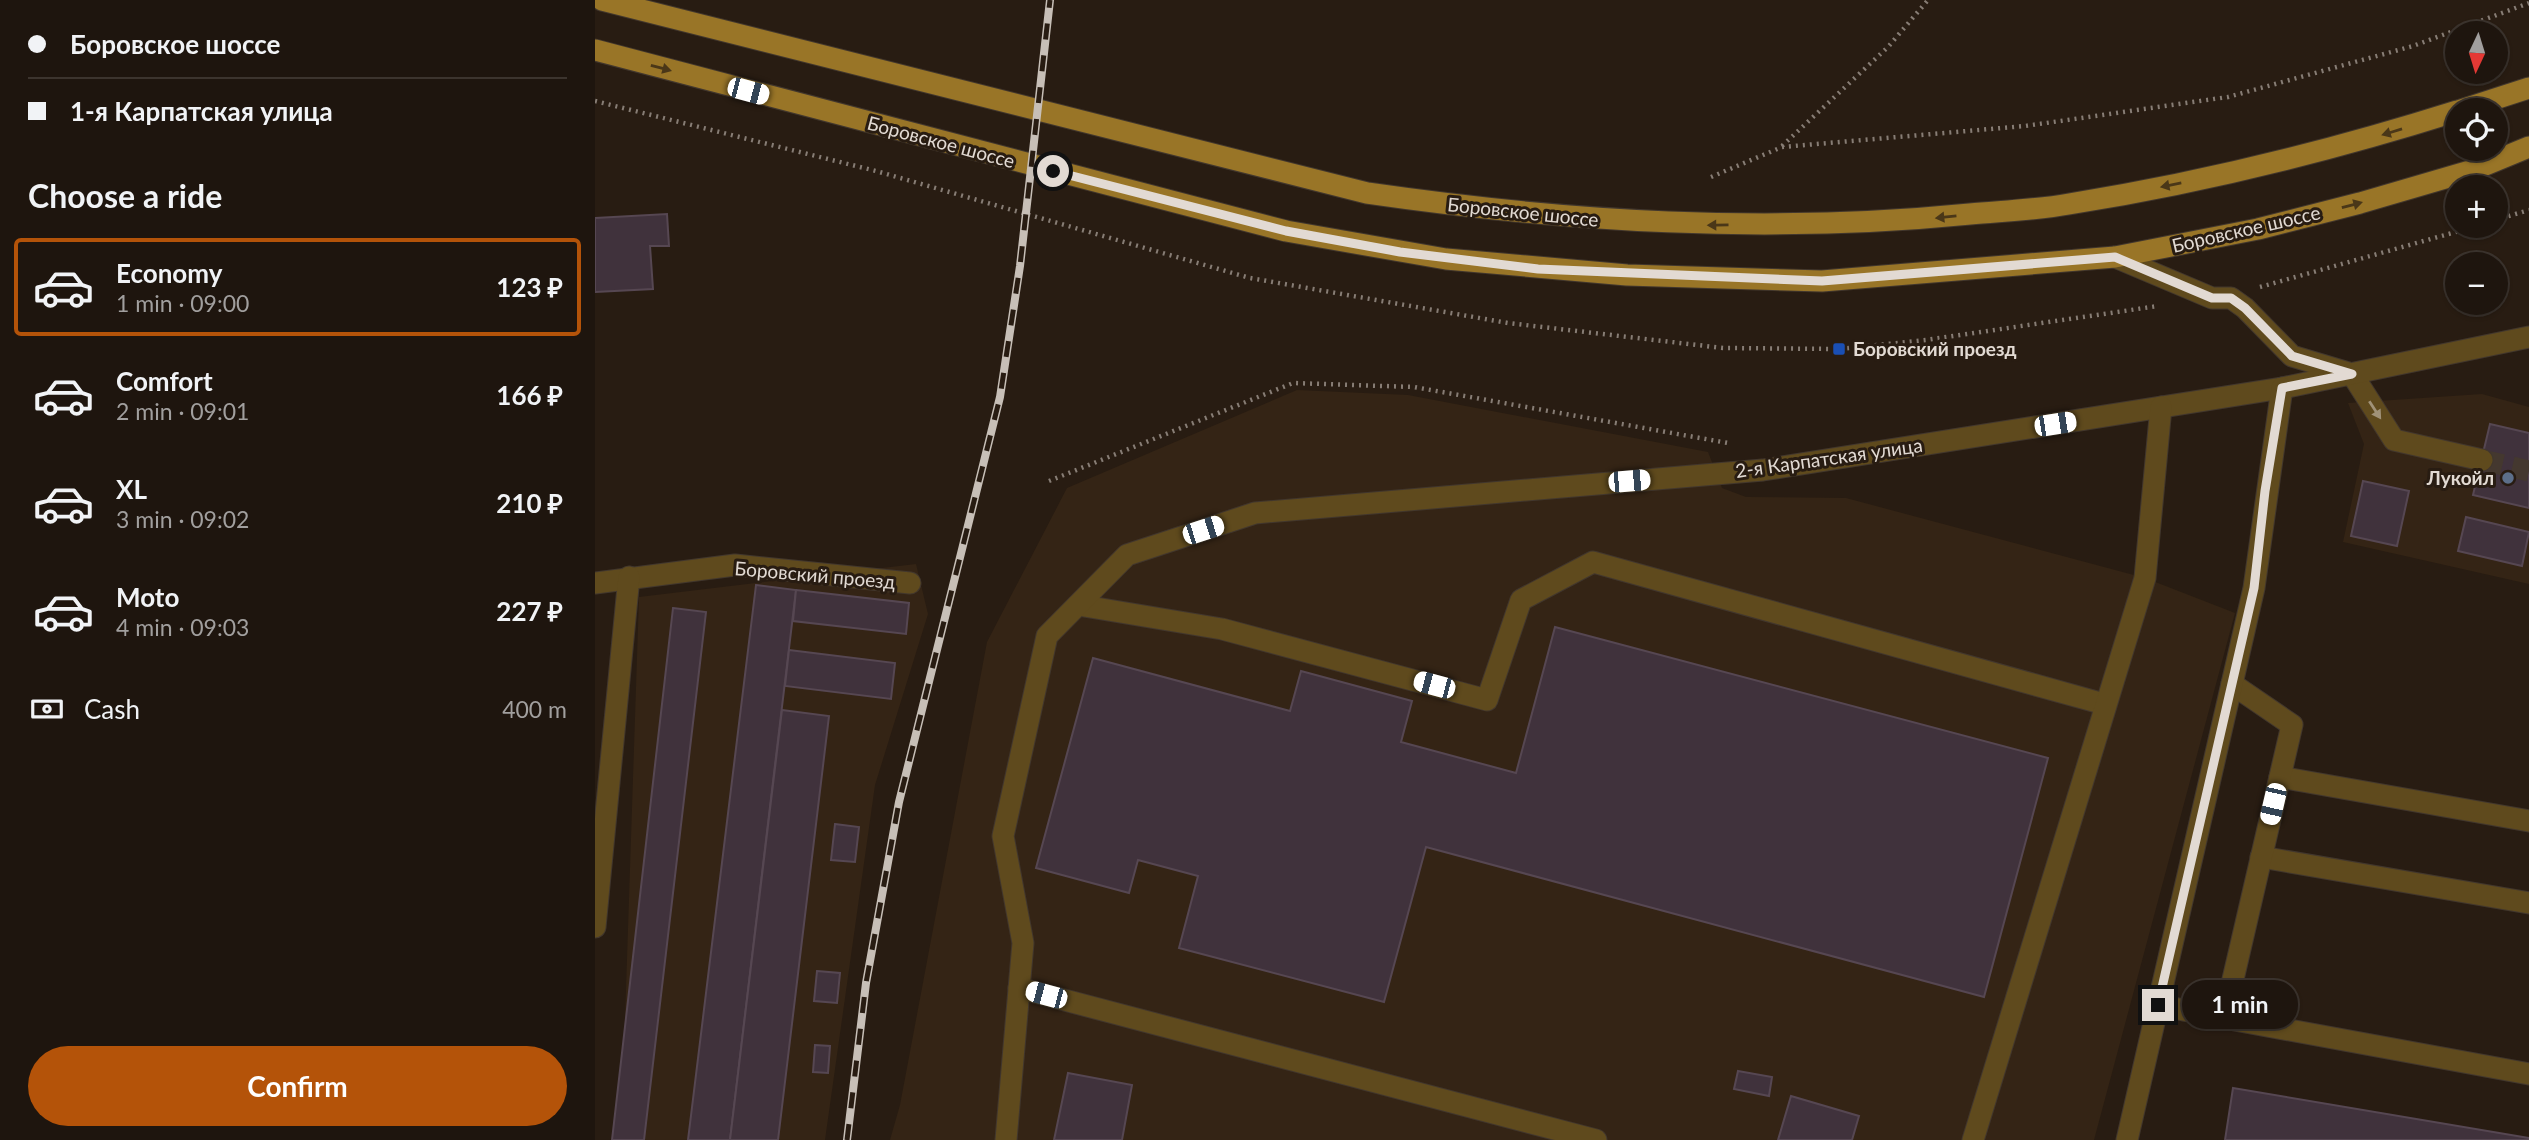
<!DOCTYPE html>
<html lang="en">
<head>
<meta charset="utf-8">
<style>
	body { margin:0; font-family:Lato,sans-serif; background:#261e17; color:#f1f3f6; height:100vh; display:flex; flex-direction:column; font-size:26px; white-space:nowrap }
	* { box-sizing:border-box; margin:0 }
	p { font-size:23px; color:#a19f9e }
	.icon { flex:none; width:38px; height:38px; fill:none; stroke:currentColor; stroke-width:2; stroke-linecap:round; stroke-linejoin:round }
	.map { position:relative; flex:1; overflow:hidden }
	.panel { display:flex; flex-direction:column; background:#1e150e; width:595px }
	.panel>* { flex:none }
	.hud { display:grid; align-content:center; height:154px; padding:0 28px; background:#1e150e }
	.needle { width:46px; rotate:184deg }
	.tools { position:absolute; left:1850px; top:21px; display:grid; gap:14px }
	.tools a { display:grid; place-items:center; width:63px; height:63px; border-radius:50%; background:#1e150e; box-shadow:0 2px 5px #0004,0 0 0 2px #3c342e; font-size:35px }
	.end { position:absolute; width:32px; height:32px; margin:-16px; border:9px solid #e2dad3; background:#111; box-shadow:0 0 0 4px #111 }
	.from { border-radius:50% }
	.bubble { position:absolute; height:49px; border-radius:24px; background:#1e150e; box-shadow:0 2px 5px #0004,0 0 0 2px #3c342e; font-size:23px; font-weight:700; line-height:49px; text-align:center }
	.car { position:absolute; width:21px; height:42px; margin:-21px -10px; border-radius:9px; box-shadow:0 0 5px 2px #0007; background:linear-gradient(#fff 24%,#345 0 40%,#fff 0 76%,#345 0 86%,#fff 0) }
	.hud b { display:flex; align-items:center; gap:24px; height:66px; font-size:26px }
	.hud b+b { border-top:2px solid #3c342e }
	.hud i { width:18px; height:18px; background:#f1f3f6 }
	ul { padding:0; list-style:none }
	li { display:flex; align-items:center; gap:21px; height:98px; margin:0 14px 10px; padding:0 14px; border:4px solid transparent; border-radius:7px }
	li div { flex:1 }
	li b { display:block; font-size:26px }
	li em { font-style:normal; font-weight:700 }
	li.selected { border-color:#b45309 }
	li>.icon { width:63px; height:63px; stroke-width:1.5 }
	h2 { padding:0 28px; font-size:32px; line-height:84px }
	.pay { display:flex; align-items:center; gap:18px; height:77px; padding:0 28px; font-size:26px }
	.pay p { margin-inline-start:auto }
	.primary-button { display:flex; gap:14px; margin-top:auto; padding:14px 28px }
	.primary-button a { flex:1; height:80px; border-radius:42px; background:#b45309; color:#fff; font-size:28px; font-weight:700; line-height:80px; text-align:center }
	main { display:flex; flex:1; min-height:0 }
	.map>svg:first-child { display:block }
</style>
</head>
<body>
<main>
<section class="panel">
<div class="hud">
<b><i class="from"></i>Боровское шоссе</b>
<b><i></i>1-я Карпатская улица</b>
</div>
<h2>Choose a ride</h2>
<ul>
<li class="selected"><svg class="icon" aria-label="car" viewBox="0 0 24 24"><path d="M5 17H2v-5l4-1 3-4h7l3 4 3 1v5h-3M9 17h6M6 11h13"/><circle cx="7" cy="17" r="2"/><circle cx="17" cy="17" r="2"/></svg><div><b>Economy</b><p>1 min · 09:00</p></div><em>123 ₽</em></li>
<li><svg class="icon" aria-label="car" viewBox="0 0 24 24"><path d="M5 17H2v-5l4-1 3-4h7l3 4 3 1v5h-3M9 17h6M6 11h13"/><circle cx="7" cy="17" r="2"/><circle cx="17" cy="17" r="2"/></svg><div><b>Comfort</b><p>2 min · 09:01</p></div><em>166 ₽</em></li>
<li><svg class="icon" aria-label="car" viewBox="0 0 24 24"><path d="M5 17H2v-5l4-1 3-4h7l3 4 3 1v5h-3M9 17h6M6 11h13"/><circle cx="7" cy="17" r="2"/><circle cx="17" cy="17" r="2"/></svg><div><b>XL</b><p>3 min · 09:02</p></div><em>210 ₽</em></li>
<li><svg class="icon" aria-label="car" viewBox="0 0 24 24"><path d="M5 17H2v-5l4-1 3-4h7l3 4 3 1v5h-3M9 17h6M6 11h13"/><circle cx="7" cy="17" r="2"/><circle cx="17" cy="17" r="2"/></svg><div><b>Moto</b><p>4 min · 09:03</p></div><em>227 ₽</em></li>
</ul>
<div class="pay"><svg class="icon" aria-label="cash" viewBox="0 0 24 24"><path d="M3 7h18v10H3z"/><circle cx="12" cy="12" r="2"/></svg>Cash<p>400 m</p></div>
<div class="primary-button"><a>Confirm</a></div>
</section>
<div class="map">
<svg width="1934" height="1140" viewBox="0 0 1934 1140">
	<rect width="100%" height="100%" fill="#281c12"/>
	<!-- built -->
	<g fill="#342415">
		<path d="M702 390 813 395 1113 452 1127 488 1151 497 1251 498 1550 578 1640 613 1499 1140H295L305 1105 392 642 472 488Z"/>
		<path d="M1887 394 1934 407V584L1748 542 1769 444 1753 403Z"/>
		<path d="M321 564 333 614 280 785 230 1140H26L44 597Z"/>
	</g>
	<!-- building -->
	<g fill="#40323c" stroke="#564752" stroke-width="2">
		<path d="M72 214 74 246H55L58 289 0 292V218Z"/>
		<path d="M1895 424 1934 433V508L1878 495Z"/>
		<path d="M1768 481 1814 491 1802 546 1756 536Z"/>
		<path d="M1871 517 1934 532 1927 566 1863 551Z"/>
		<path d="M161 585 201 590 135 1140H93Z"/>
		<path d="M201 590 314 603 311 634 198 621Z"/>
		<path d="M78 608 111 612 49 1140H17Z"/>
		<path d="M960 627 1453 758 1389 997 831 847 789 1002 584 948 603 876 543 860 534 893 441 868 498 658 695 711 706 671 817 701 806 742 921 773Z"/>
		<path d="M194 650 300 663 296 699 190 686Z"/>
		<path d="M187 710 234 716 183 1140H135Z"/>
		<path d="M240 824 264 827 260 862 236 860Z"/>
		<path d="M222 971 245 973 242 1003 219 1001Z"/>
		<path d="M220 1045 235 1046 233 1073 218 1072Z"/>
		<path d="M1143 1071 1177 1077 1174 1096 1139 1089Z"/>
		<path d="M473 1073 537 1085 527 1140H459Z"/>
		<path d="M1638 1088 1934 1138V1140H1630Z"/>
		<path d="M1196 1096 1264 1116 1257 1140H1183Z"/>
	</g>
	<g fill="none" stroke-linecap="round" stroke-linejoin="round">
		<!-- minor-tunnel -->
		<path stroke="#44382f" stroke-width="21" stroke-dasharray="21 10" stroke-linecap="butt" d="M1887 460 1934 471"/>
		<!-- minor casing -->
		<g stroke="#42372d" stroke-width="23">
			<g id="minor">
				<path d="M1520 257 1617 298H1636L1650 308 1697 356 1757 374 1799 440 1887 460"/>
				<path d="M0 583 140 565 315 583"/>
				<path d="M483 605 627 629 892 700 926 600 998 562 1509 704"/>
				<path d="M1685 777 1934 821"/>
				<path d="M1666 857 1934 903"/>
				<path d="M0 927 34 577"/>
				<path d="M424 988 1001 1140"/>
				<path d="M1563 1005 1629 1018 1697 725 1637 684"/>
				<path d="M1629 1018 1934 1074"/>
				<path d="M411 1140 428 943 408 836 452 636 532 555 660 513 1168 470 1687 388 1934 337"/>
				<path d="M1378 1140 1550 578 1566 407"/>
				<path d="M1532 1140 1659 588 1687 388"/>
			</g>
		</g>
		<!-- major casing -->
		<g stroke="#42372d" stroke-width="23">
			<g id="major">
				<path d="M7 0 772 193C973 222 1173 234 1375 214 1408 211 1441 210 1474 204 1606 183 1735 151 1862 111"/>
				<path d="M0 50 691 231 851 259 1032 275 1227 281 1520 257 1663 229 1765 203 1878 170 1934 147"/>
				<path d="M1866 110 1934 88"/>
			</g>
		</g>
		<!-- path -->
		<g stroke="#877d75" stroke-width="4.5" stroke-dasharray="2 5" stroke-linecap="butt">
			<path d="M0 101 281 171 655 278 913 323 1128 348 1244 349 1331 340 1563 306"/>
			<path d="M1187 146 1293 47 1333 0"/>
			<path d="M1116 177 1187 147 1430 126 1633 97 1818 46 1934 3"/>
			<path d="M1900 220 1934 210"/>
			<path d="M1665 287 1882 226"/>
			<path d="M454 481 698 383 819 387 1133 443"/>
		</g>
		<!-- minor -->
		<use href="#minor" stroke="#5f4a1d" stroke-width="21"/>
		<!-- major -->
		<use href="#major" stroke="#997527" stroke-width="21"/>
		<!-- rail casing -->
		<g stroke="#c7bfb7" stroke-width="8">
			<path id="rail" d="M252 1140 271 983 304 802 405 397 425 266 455 0"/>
		</g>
		<!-- rail -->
		<use href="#rail" stroke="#281c12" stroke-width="5" stroke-dasharray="16" stroke-linecap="butt"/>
	</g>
	<!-- one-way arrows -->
	<defs><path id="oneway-solid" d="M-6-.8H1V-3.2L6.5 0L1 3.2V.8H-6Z" transform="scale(1.75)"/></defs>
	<g fill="#4a3718">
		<use href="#oneway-solid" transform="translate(66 68) rotate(15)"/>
		<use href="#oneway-solid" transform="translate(1797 132) rotate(163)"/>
		<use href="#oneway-solid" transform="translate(1576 185) rotate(169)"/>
		<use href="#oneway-solid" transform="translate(1757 205) rotate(-15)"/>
		<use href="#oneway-solid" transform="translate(1351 217) rotate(174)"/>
		<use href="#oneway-solid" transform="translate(1123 225) rotate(179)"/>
	</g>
	<use fill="#a09278" href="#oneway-solid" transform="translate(1780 410) rotate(57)"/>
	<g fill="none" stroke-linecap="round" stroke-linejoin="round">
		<!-- route -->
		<path stroke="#e2dad3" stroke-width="9" d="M458 171 691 231 805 252 943 269 1227 281 1520 257 1617 298H1636L1650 308 1697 356 1757 374 1687 388 1670 491 1659 588 1563 1005"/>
	</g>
	<!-- markers -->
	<rect fill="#1a4fb4" stroke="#281c12" stroke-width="2.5" x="1237" y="342" width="14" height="14" rx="3.5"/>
	<circle fill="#5c6f8a" stroke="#281c12" stroke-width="2.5" cx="1913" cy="478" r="7"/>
	<g text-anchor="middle" stroke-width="6" stroke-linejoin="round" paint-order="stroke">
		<!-- street labels -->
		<g font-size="19" fill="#e2dad3" stroke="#281c12">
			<text transform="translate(346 142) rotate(15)" y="7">Боровское шоссе</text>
			<text transform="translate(928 212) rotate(6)" y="7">Боровское шоссе</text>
			<text transform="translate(1651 229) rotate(-13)" y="7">Боровское шоссе</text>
			<text transform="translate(1234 458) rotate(-8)" y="7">2-я Карпатская улица</text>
			<text transform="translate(220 575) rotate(5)" y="7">Боровский проезд</text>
		</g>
		<!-- poi labels -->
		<g font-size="19" font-weight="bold" fill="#e2dad3" stroke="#281c12" text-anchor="start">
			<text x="1258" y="356">Боровский проезд</text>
			<text x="1899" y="485" text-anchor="end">Лукойл</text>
		</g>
	</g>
</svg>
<div class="tools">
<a><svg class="needle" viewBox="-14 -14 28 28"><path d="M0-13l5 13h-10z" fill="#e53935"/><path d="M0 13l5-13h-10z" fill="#a19f9e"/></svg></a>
<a><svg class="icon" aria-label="locate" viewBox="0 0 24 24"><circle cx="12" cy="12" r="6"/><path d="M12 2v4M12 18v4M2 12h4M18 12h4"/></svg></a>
<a>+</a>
<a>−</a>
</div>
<i class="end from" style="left:458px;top:171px"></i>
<i class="end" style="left:1563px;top:1005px"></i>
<div class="bubble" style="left:1587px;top:980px;width:116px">1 min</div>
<i class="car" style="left:153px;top:91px;rotate:105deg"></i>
<i class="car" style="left:1460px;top:424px;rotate:81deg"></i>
<i class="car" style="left:1034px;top:481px;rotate:85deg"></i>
<i class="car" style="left:608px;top:530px;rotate:72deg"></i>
<i class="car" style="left:839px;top:685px;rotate:285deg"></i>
<i class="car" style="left:1678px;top:804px;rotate:193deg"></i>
<i class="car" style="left:451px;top:995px;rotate:285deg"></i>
</div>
</main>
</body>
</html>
